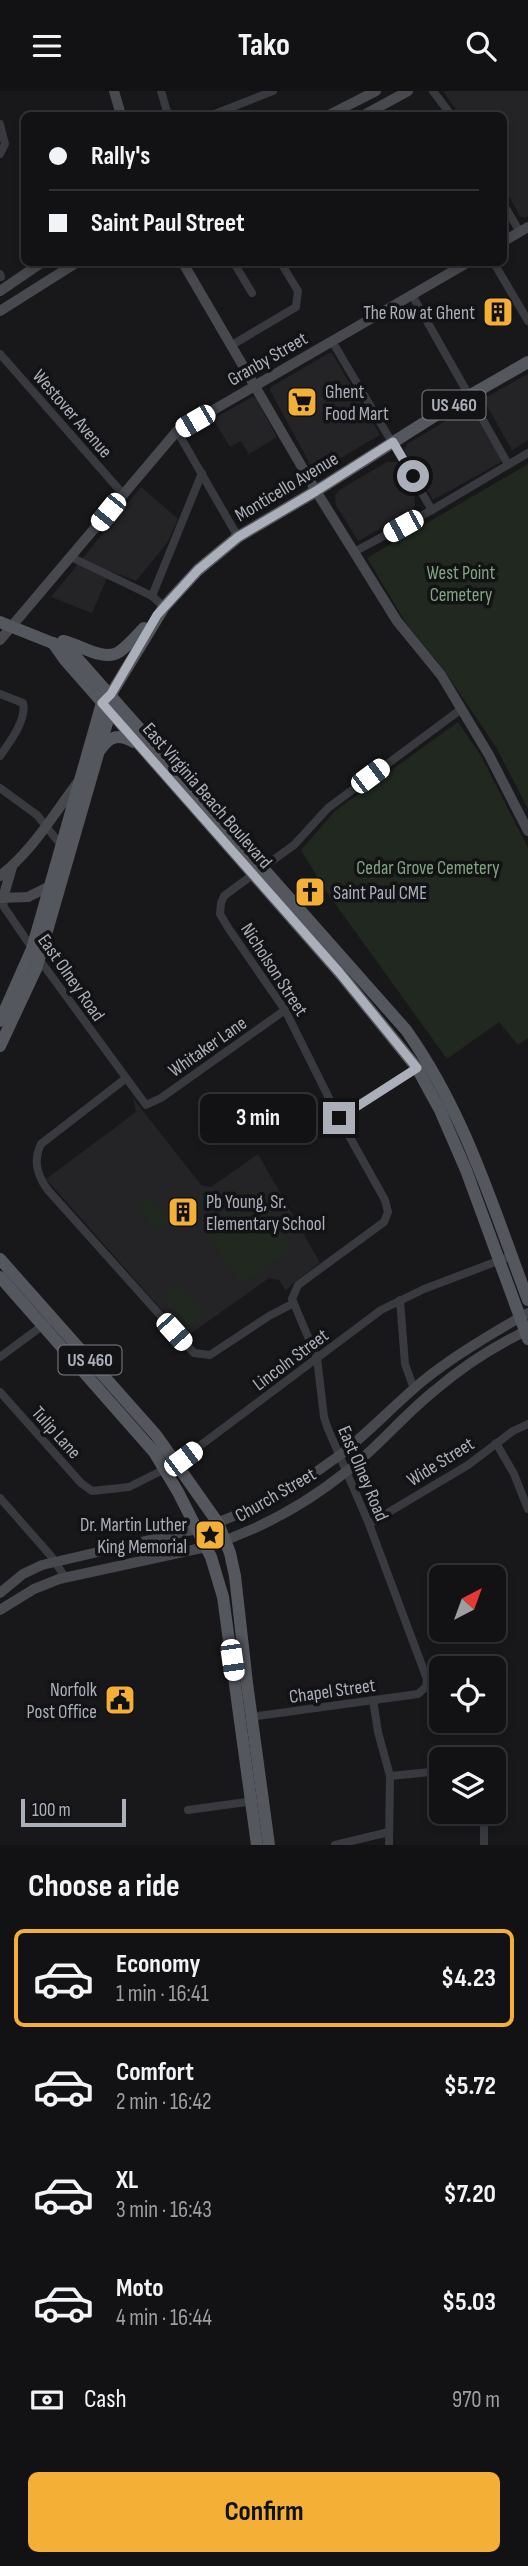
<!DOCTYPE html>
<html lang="en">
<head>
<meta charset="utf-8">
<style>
	body { margin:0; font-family:"Sofia Sans Condensed",sans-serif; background:#1b1b1d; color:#f1f3f6; height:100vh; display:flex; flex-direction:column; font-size:26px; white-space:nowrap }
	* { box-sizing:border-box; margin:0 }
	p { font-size:23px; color:#9c9ea0 }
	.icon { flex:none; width:38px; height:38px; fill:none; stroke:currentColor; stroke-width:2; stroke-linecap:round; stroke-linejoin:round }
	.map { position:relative; height:1754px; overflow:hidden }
	.sheet { display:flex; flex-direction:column; background:#121214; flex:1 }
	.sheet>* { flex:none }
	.top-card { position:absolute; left:21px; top:21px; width:486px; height:154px; border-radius:10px; box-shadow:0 4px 10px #0003,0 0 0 2px #313234; display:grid; align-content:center; height:154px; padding:0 28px; background:#121214 }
	.needle { width:46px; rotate:41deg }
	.tools { position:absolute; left:429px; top:1474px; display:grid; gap:14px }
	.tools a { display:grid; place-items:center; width:77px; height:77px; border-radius:10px; background:#121214; box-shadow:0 4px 10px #0003,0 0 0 2px #313234; font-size:35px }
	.scale { position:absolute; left:21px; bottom:18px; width:105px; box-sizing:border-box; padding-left:7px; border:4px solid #aaafba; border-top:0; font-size:19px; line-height:24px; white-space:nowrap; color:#aaafba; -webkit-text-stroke:5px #131315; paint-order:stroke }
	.end { position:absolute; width:32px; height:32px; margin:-16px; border:9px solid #aaafba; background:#111; box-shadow:0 0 0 4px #111 }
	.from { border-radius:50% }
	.bubble { position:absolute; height:49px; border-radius:10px; background:#121214; box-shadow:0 4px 10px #0003,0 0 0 2px #313234; font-size:23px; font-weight:700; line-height:49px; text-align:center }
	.car { position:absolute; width:21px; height:42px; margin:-21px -10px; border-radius:9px; box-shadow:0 0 5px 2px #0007; background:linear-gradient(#fff 24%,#345 0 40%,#fff 0 76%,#345 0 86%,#fff 0) }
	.top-card b { display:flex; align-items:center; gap:24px; height:66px; font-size:26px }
	.top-card b+b { border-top:2px solid #313234 }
	.top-card i { width:18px; height:18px; background:#f1f3f6 }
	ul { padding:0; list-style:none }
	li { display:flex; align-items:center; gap:21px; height:98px; margin:0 14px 10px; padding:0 14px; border:4px solid transparent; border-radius:10px }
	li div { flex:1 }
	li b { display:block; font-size:26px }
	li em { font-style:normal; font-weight:700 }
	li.active { border-color:#f4af36 }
	li>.icon { width:63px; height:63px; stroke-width:1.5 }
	h2 { padding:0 28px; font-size:32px; line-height:84px }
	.pay { display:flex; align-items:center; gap:18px; height:77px; padding:0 28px; font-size:26px }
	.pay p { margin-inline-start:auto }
	.button { display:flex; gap:14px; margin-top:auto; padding:14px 28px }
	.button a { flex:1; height:80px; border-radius:10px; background:#f4af36; color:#111; font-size:28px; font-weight:700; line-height:80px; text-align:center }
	header { display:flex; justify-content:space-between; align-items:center; height:91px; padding:0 28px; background:#121214; font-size:32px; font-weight:700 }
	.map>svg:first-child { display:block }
</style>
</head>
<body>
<header><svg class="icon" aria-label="menu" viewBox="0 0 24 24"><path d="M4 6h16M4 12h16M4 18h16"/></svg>Tako<svg class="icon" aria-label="search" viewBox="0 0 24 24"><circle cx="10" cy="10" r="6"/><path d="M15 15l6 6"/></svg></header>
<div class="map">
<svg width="528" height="1754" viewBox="0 0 528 1754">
	<rect width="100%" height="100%" fill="#18181a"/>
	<!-- built -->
	<g fill="#242427">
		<path d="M443 0H528V125L525 127 520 125 504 97V24H460Z"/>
		<path d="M329 262H332L380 344 320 379 311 375 270 299 271 296Z"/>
		<path d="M528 283V349L512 359 483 308Z"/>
		<path d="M252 306 256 308 277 346 249 363 241 350 230 356 213 328Z"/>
		<path d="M466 318 473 321 503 370 433 409 404 359 407 353Z"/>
		<path d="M387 371H397L414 403 415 414 411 420 358 450 336 414 335 405 339 399Z"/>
		<path d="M141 396 178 428 167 452 136 490 110 480 92 522 51 506Z"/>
		<path d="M133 1007 201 1094 211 1096 258 1063 320 1172 292 1193 286 1200 279 1189 269 1187 186 1246 46 1088 136 1021Z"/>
	</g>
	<!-- green -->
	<g fill="#202820">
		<path d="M528 373V718L496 656 444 579 406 532 367 467Z"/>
		<path d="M458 631 481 665 528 757V947L518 954 499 931 447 968 326 800 301 759 335 720Z"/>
		<path d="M254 1099 291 1155 289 1161 241 1193 202 1135Z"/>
		<path d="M149 1106 169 1129 157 1140 137 1116Z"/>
		<path d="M179 1193 205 1222 190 1236 164 1206Z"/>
	</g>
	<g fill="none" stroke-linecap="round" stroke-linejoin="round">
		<!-- street -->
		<g stroke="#393a3f" stroke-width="8">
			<path d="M161 0 168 24"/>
			<path d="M433 0 451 24"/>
			<path d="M212 24 273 0"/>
			<path d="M0 33 5 53 0 63"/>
			<path d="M504 114 520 141"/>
			<path d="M234 172 252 202"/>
			<path d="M494 172 528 230"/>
			<path d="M0 183 1 186"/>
			<path d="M412 204 508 373"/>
			<path d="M332 250 432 419"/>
			<path d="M232 254 296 216 298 200 281 172"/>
			<path d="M0 263 123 403"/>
			<path d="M177 340 238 446"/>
			<path d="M354 461 432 419 528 362"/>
			<path d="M71 466 152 505 164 516"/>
			<path d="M152 505 202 382"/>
			<path d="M0 603 23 612C27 629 9 652 0 665"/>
			<path d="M0 697 37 724 61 754"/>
			<path d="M3 807 4 816 32 857"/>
			<path d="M39 868 146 1014 161 1007 285 919"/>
			<path d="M125 988 41 1053C33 1070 37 1083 47 1098L194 1262 210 1264 269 1225 292 1213"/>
			<path d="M339 1027 418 976"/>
			<path d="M400 1209 405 1273 414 1298"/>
			<path d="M0 1266 46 1232"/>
			<path d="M0 1301 81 1392 92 1400 129 1396 177 1372 381 1219 424 1198 511 1165"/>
			<path d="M496 1352 514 1383 528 1418"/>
			<path d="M0 1407 51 1465 65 1486"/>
			<path d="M369 1433 468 1374 513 1340 528 1333"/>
			<path d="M373 1609 378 1641 390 1685 389 1754"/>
			<path d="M250 1626 418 1603 426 1596 427 1588 369 1433 328 1338 324 1326 317 1267 292 1208 298 1194 384 1131 388 1121 385 1109 339 1027 285 919 229 838 220 823 221 812 224 805 236 796 294 754 328 717 460 619"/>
			<path d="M390 1685 441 1680"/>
			<path d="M188 1719 254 1710"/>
			<path d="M335 1754 389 1741"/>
			<path d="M484 1754V1732"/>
		</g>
		<!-- secondary -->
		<g stroke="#47494f" stroke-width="10">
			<path d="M114 0 121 24"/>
			<path d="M329 24 376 0"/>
			<path d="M364 24 408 0"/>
			<path d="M504 150 528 136"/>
			<path d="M183 172 316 400 397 530 441 584 489 664 528 740"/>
			<path d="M0 200 41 172"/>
			<path d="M0 220 76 172"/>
			<path d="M0 549 177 340 467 172"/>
			<path d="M0 785C33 759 53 724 78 691"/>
			<path d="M0 807 28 806 54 793"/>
			<path d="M3 807 12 776"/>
			<path d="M0 1502 23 1483 42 1474 197 1438C248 1423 297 1396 340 1364 369 1341 395 1313 424 1289 456 1263 492 1242 528 1222"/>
			<path d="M0 1519 34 1498 59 1488 206 1456C256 1440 306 1413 347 1380 378 1356 403 1325 434 1300 462 1276 494 1255 528 1239"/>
		</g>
		<!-- primary -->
		<g stroke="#55575e" stroke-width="12">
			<path d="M0 531 70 559 406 939C465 1022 492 1114 528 1209"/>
			<path d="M63 550C79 553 103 571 119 561 128 555 137 544 144 537"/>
			<path d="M53 552 65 569 339 881 417 977 440 1019 466 1079 528 1248"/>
			<path d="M100 659C110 644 119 643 134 651"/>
			<path d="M0 930 32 858 102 612 111 603 164 516 198 479 238 446 316 400 441 321 528 271"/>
			<path d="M0 955 36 878 111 618"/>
			<path d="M0 1168 156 1344 218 1432 230 1462 235 1485 247 1592 269 1754"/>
			<path d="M0 1186 154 1361 178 1401 211 1466 223 1506 257 1754"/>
		</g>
	</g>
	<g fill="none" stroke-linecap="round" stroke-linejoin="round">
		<!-- route -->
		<path stroke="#aaafba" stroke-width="9" d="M339 1027 417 977 339 881 102 612 111 603 157 524 198 479 238 446 316 400 393 351 413 385"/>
	</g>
	<!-- icons -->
	<defs>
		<g id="building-square" transform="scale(1.575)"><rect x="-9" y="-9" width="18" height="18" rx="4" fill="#f4af36" stroke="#131315"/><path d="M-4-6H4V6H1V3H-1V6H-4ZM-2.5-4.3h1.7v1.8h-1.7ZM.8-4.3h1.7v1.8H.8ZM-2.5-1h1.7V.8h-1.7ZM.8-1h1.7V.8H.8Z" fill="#111"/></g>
		<g id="supermarket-square" transform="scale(1.575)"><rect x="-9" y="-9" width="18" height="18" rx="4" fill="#f4af36" stroke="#131315"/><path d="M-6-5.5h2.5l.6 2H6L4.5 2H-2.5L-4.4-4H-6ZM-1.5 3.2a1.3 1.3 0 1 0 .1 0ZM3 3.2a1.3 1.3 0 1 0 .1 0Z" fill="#111"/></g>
		<g id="church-square" transform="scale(1.575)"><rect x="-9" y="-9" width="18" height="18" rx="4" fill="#f4af36" stroke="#131315"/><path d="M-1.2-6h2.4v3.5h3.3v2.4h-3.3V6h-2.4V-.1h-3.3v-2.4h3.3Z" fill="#111"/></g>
		<g id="sight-square" transform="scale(1.575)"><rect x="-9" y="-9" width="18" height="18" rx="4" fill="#f4af36" stroke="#131315"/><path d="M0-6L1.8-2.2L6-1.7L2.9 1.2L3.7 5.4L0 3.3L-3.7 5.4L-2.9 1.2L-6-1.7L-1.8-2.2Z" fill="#111"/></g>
		<g id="civic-square" transform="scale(1.575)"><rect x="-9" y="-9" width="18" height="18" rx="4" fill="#f4af36" stroke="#131315"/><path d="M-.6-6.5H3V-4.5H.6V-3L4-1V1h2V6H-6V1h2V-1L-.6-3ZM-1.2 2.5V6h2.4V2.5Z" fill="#111"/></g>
	</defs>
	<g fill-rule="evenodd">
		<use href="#building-square" x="498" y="221"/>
		<use href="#supermarket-square" x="302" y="311"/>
		<use href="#church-square" x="310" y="801"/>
		<use href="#building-square" x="183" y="1121"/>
		<use href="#sight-square" x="210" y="1444"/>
		<use href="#civic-square" x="120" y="1609"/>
	</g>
	<g text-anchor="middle" stroke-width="7" stroke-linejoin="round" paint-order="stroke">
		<!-- shield labels -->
		<g fill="#131315" stroke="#7d8088" stroke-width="2">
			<rect x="422.5" y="299.5" width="63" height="29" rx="5"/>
			<rect x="58.5" y="1254.5" width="63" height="29" rx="5"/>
		</g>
		<g font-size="18" font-weight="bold" fill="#aaafba">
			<text x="454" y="320">US 460</text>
			<text x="90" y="1275">US 460</text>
		</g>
		<!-- poi labels -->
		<g font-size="19" fill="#aaafba" stroke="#131315" text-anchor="end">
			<text x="475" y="228">The Row at Ghent</text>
			<text x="325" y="307" text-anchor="start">Ghent<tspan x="325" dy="22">Food Mart</tspan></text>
			<text x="333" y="808" text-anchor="start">Saint Paul CME</text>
			<text x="206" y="1117" text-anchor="start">Pb Young, Sr.<tspan x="206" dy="22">Elementary School</tspan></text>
			<text x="187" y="1440">Dr. Martin Luther<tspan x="187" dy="22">King Memorial</tspan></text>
			<text x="97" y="1605">Norfolk<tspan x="97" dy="22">Post Office</tspan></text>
		</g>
		<!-- street labels -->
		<g font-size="19" fill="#aaafba" stroke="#131315">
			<text transform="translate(267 267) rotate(-30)" y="7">Granby Street</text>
			<text transform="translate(73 322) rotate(49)" y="7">Westover Avenue</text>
			<text transform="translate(286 395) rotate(-31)" y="7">Monticello Avenue</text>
			<text transform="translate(208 704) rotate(49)" y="7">East Virginia Beach Boulevard</text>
			<text transform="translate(275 878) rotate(57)" y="7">Nicholson Street</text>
			<text transform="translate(72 886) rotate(55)" y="7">East Olney Road</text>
			<text transform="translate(207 955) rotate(-35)" y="7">Whitaker Lane</text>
			<text transform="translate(290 1268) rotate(-37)" y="7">Lincoln Street</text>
			<text transform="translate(57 1341) rotate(48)" y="7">Tulip Lane</text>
			<text transform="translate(440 1370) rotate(-32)" y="7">Wide Street</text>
			<text transform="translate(364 1382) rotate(67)" y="7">East Olney Road</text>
			<text transform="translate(275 1403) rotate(-30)" y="7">Church Street</text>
			<text transform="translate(332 1599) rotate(-8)" y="7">Chapel Street</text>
		</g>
		<!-- park labels -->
		<g font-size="19" fill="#81a582" stroke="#131315">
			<text x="461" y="488">West Point<tspan x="461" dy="22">Cemetery</tspan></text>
			<text x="428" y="783">Cedar Grove Cemetery</text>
		</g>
	</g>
</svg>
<div class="tools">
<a><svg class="needle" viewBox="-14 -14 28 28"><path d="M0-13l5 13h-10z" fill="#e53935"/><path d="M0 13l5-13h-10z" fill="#9c9ea0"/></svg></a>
<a><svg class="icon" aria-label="locate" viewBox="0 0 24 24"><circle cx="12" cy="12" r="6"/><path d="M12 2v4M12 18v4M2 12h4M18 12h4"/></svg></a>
<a><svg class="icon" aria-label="layers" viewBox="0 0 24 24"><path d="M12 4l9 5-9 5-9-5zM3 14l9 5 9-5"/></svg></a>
</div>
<div class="scale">100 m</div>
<i class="end from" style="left:413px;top:385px"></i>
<i class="end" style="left:339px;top:1027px"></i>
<div class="bubble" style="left:200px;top:1003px;width:116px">3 min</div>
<i class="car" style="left:195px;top:330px;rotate:240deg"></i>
<i class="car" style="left:108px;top:421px;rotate:219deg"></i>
<i class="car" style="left:403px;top:435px;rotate:241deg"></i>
<i class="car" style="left:370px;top:685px;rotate:53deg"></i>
<i class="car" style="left:174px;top:1241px;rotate:138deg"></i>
<i class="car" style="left:183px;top:1368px;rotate:53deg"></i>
<i class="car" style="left:232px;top:1569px;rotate:172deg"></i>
<div class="top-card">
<b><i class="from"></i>Rally's</b>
<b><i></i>Saint Paul Street</b>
</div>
</div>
<section class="sheet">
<h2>Choose a ride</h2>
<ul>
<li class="active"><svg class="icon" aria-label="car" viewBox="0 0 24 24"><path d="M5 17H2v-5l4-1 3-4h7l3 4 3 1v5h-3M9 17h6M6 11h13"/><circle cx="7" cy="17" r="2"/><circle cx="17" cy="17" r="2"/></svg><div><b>Economy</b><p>1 min · 16:41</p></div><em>$4.23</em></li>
<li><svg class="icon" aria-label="car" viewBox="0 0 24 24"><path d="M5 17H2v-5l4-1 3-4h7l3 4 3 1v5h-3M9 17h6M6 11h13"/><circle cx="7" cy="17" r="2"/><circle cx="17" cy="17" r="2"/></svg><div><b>Comfort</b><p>2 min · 16:42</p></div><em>$5.72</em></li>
<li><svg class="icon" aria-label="car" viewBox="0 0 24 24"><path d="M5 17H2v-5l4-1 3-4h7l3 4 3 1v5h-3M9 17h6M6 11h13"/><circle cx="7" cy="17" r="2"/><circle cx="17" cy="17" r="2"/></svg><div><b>XL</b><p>3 min · 16:43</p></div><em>$7.20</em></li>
<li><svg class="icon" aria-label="car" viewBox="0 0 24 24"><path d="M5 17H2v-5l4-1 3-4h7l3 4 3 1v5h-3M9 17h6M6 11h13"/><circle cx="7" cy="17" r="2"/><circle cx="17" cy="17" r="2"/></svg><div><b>Moto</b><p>4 min · 16:44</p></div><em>$5.03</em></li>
</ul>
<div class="pay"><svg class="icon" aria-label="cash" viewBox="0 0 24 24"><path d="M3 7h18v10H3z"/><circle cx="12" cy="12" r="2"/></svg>Cash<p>970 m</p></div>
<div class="button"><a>Confirm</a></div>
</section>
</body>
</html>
